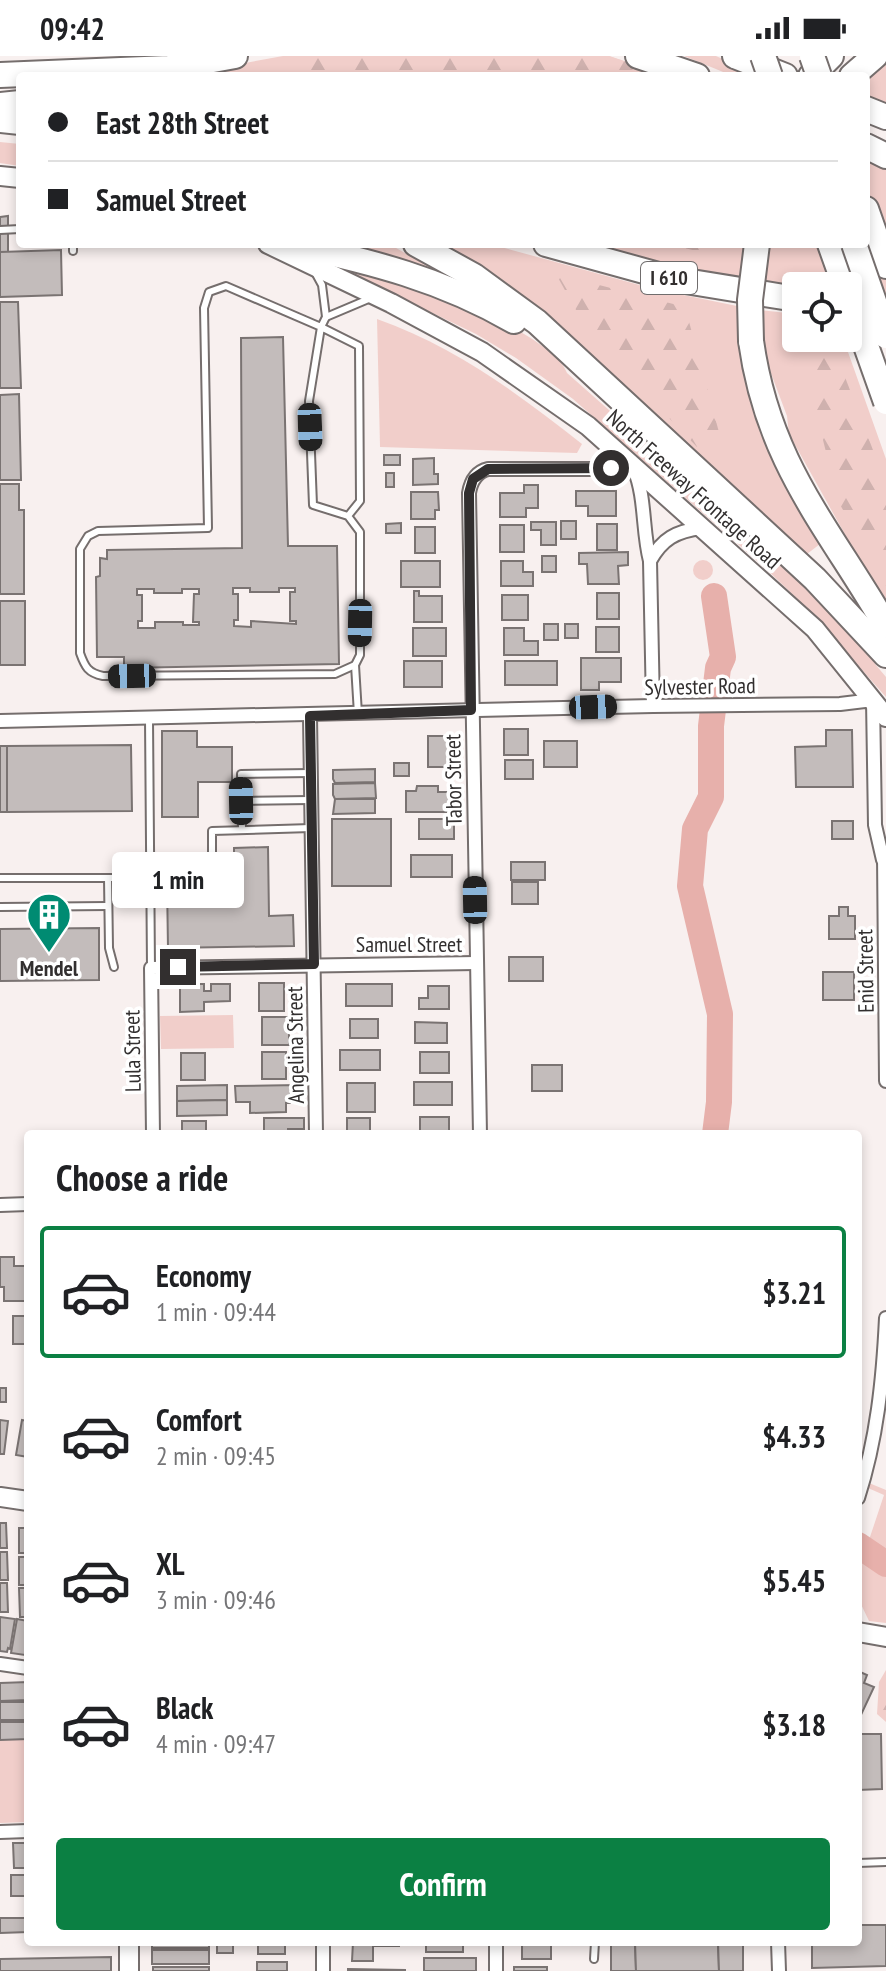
<!DOCTYPE html>
<html lang="en">
<head>
<meta charset="utf-8">
<style>
	body { margin:0; font-family:"PT Sans Narrow",sans-serif; background:#f6f6f6; color:#202124; height:100vh; display:flex; flex-direction:column; font-size:30px; white-space:nowrap }
	* { box-sizing:border-box; margin:0 }
	p { font-size:26px; color:#757577 }
	.icon { flex:none; width:44px; height:44px; fill:none; stroke:currentColor; stroke-width:2; stroke-linecap:round; stroke-linejoin:round }
	.map { position:relative; flex:1; overflow:hidden }
	.panel { position:absolute; left:24px; top:1074px; width:838px; height:816px; display:flex; flex-direction:column; background:#fff; border-radius:8px; box-shadow:0 4px 12px #0003 }
	.panel>* { flex:none }
	.hud { position:absolute; left:16px; top:16px; width:854px; height:176px; border-radius:8px; box-shadow:0 4px 12px #0003; display:grid; align-content:center; height:176px; padding:0 32px; background:#fff }
	.controls { position:absolute; left:782px; top:216px; display:grid; gap:16px }
	.controls a { display:grid; place-items:center; width:80px; height:80px; border-radius:8px; background:#fff; box-shadow:0 4px 12px #0003; font-size:40px }
	.end { position:absolute; width:36px; height:36px; margin:-18px; border:10px solid #322f2f; background:#fff; box-shadow:0 0 0 4px #fff }
	.from { border-radius:50% }
	.bubble { position:absolute; height:56px; border-radius:8px; background:#fff; box-shadow:0 4px 12px #0003; font-size:26px; font-weight:700; line-height:56px; text-align:center }
	.car { position:absolute; width:24px; height:48px; margin:-24px -12px; border-radius:10px; box-shadow:0 0 6px 2px #0007; background:linear-gradient(#222 24%,#8ab4d8 0 40%,#222 0 76%,#8ab4d8 0 86%,#222 0) }
	.hud b { display:flex; align-items:center; gap:28px; height:76px; font-size:30px }
	.hud b+b { border-top:2px solid #e0e0e0 }
	.hud i { width:20px; height:20px; background:#202124 }
	ul { padding:0; list-style:none }
	li { display:flex; align-items:center; gap:24px; height:132px; margin:0 16px 12px; padding:0 16px; border:4px solid transparent; border-radius:8px }
	li div { flex:1 }
	li b { display:block; font-size:30px }
	li em { font-style:normal; font-weight:700 }
	li.active { border-color:#0b8043 }
	li>.icon { width:72px; height:72px; stroke-width:1.5 }
	h2 { padding:0 32px; font-size:36px; line-height:96px }
	.action { display:flex; gap:16px; margin-top:auto; padding:16px 32px }
	.action a { flex:1; height:92px; border-radius:8px; background:#0b8043; color:#fff; font-size:32px; font-weight:700; line-height:92px; text-align:center }
	.status { display:flex; justify-content:space-between; align-items:center; height:56px; padding:0 40px; background:#fff; direction:ltr }
	.status svg { height:22px; fill:currentColor }
	.map>svg:first-child { display:block }
</style>
</head>
<body>
<div class="status"><b>09:42</b><svg viewBox="0 0 49 12"><path d="M0 12V9h3v3zM5 12V6h3v6zM10 12V3h3v9zM15 12V0h3v12zM26 1h20v11H26zM47 4h2v5h-2z"/></svg></div>
<div class="map">
<svg width="886" height="1915" viewBox="0 0 886 1915">
	<defs>
		<pattern id="forest-firs" width="22" height="20" patternUnits="userSpaceOnUse" patternTransform="scale(2)"><rect width="22" height="20" fill="#f1ceca"/><path d="M5 1l3.5 6h-7zM16 11l3.5 6h-7z" fill="#cfb1ae"/></pattern>
	</defs>
	<rect width="100%" height="100%" fill="#f8f0ef"/>
	<!-- green -->
	<g fill="#f1ceca">
		<path d="M283 0H609L671 20H175Z"/>
		<path d="M684 0H716L749 15 750 20H733Z"/>
		<path d="M886 3V50L866 42V21Z"/>
		<path d="M0 86 20 88V110L0 107Z"/>
		<path d="M866 105 886 114V241H878L848 230H796V232L699 217 585 188H866Z"/>
		<path d="M329 188H389L463 230Z"/>
		<path d="M439 188H490L654 233 737 250C743 347 773 405 820 488L807 498 567 278Z"/>
		<path d="M337 211C351 212 367 213 380 217 420 230 554 278 567 317 673 411 783 502 877 607L875 608 886 621V641L808 553 764 511 573 343 516 302 476 278Z"/>
		<path d="M759 254 796 258V282H843L886 403V552L789 378 787 360 760 288Z"/>
		<path d="M377 263C454 290 519 338 582 388L577 397 380 391Z"/>
		<circle cx="703" cy="514" r="10"/>
		<path d="M233 959 234 992 161 993 160 960Z"/>
		<path d="M869 1427 886 1434V1567L869 1565 858 1542V1517L884 1439 868 1432Z"/>
		<path d="M0 1683H28V1766L0 1767Z"/>
	</g>
	<!-- forest -->
	<g fill="url(#forest-firs)">
		<path d="M319 0H609L666 20H307L308 13Z"/>
		<path d="M668 188H731L725 202Z"/>
		<path d="M556 218 685 251 723 391H697L591 281Z"/>
		<path d="M798 282H830L886 428V530L838 445Z"/>
		<path d="M886 1614V1666L877 1658 879 1626Z"/>
	</g>
	<g fill="none" stroke-linecap="round" stroke-linejoin="round">
		<!-- river -->
		<g stroke="#e7b0ab" stroke-width="26">
			<path d="M714 540 723 601 718 612 711 670V741L695 773 690 830 720 958 719 1046 715 1078"/>
			<path d="M858 1489 886 1508"/>
		</g>
	</g>
	<!-- building -->
	<g fill="#c3bcbb" stroke="#7a7372" stroke-width="2" fill-rule="evenodd">
		<path d="M8 160V196H0V161Z"/>
		<path d="M61 194 62 239 0 241V196Z"/>
		<path d="M0 246H18L21 332H0Z"/>
		<path d="M283 281 288 490H337L339 608 124 612V601H97L96 521 100 520V502L107 503V494L242 492 241 282ZM233 532H250V536H279V532H295V536H290V565H296V568L251 565V571L234 570V564H238V538H233ZM137 533H154V537H182V533H199V538H194L193 566H199V569H183V566H155V572H138V565H142V539H137Z"/>
		<path d="M19 338 21 424H0V339Z"/>
		<rect x="384" y="399" width="16" height="10"/>
		<path d="M434 402V418H438V428L413 429V403Z"/>
		<rect x="386" y="417" width="8" height="14"/>
		<path d="M0 428H19V454H24V538H0Z"/>
		<path d="M524 429H538V452H526V461H500V437H524Z"/>
		<path d="M576 435H616V460H588V450H576Z"/>
		<path d="M411 436H438L439 454H435V463H411Z"/>
		<rect x="561" y="465" width="15" height="18"/>
		<path d="M531 466H556V489H541V474H531Z"/>
		<path d="M401 467V477H386V468Z"/>
		<rect x="597" y="468" width="20" height="26"/>
		<rect x="500" y="469" width="24" height="27"/>
		<rect x="415" y="471" width="20" height="26"/>
		<path d="M628 496V509L618 510 619 528H588L587 508H579V497Z"/>
		<rect x="542" y="500" width="14" height="16"/>
		<rect x="401" y="505" width="39" height="26"/>
		<path d="M501 505H523V516H533V530H501Z"/>
		<path d="M414 535H419V540H442V566H414Z"/>
		<rect x="597" y="537" width="22" height="26"/>
		<rect x="502" y="539" width="26" height="25"/>
		<rect x="0" y="545" width="25" height="64"/>
		<rect x="544" y="568" width="14" height="16"/>
		<rect x="565" y="568" width="13" height="14"/>
		<rect x="596" y="571" width="23" height="25"/>
		<rect x="413" y="572" width="33" height="28"/>
		<path d="M504 572H524V585H538V599H504Z"/>
		<path d="M581 602H621V626H599V634H581Z"/>
		<rect x="404" y="605" width="38" height="26"/>
		<rect x="505" y="605" width="52" height="24"/>
		<rect x="504" y="673" width="24" height="26"/>
		<path d="M826 674H852L853 731H796L795 691 826 690Z"/>
		<path d="M162 675H197V691H232V726H198V761H162Z"/>
		<rect x="428" y="680" width="20" height="31"/>
		<rect x="544" y="685" width="33" height="26"/>
		<path d="M131 689 132 755 7 756V690Z"/>
		<rect x="0" y="690" width="7" height="66"/>
		<rect x="505" y="704" width="28" height="19"/>
		<rect x="394" y="707" width="15" height="13"/>
		<path d="M375 713V726L335 727 333 723V714Z"/>
		<path d="M375 727 376 742 335 743 333 739V728Z"/>
		<path d="M417 730H438V736H454V756H406V735H416Z"/>
		<path d="M335 743H375V757L333 758Z"/>
		<rect x="332" y="763" width="59" height="67"/>
		<rect x="419" y="763" width="35" height="20"/>
		<rect x="832" y="765" width="21" height="18"/>
		<path d="M268 791 269 860 293 859 294 890 168 892 167 826 234 825V792Z"/>
		<rect x="411" y="799" width="41" height="22"/>
		<rect x="511" y="806" width="34" height="18"/>
		<rect x="512" y="826" width="26" height="22"/>
		<path d="M839 851H848V860H855V883H829V860H839Z"/>
		<path d="M99 872V924L0 925V873Z"/>
		<rect x="509" y="901" width="34" height="24"/>
		<rect x="823" y="916" width="31" height="28"/>
		<rect x="259" y="927" width="25" height="28"/>
		<path d="M180 928H204V935H211V928H230V945L204 946V955L180 956Z"/>
		<rect x="346" y="928" width="46" height="22"/>
		<path d="M428 930H449V953H419V942H428Z"/>
		<path d="M262 961H301V974H289V989H262Z"/>
		<rect x="350" y="963" width="28" height="19"/>
		<path d="M415 966 447 967V987H415Z"/>
		<rect x="340" y="994" width="40" height="20"/>
		<rect x="262" y="996" width="24" height="27"/>
		<rect x="420" y="996" width="29" height="21"/>
		<rect x="181" y="997" width="24" height="27"/>
		<rect x="532" y="1009" width="30" height="26"/>
		<rect x="414" y="1026" width="38" height="23"/>
		<rect x="347" y="1027" width="28" height="29"/>
		<path d="M227 1029V1044L177 1045V1030Z"/>
		<path d="M298 1029V1037H290V1047H286V1056L250 1057V1046H236L235 1030Z"/>
		<path d="M227 1044V1059L177 1060V1045Z"/>
		<path d="M420 1061H449V1078L420 1077Z"/>
		<path d="M264 1062H304V1073H288V1078H264Z"/>
		<rect x="347" y="1062" width="23" height="16"/>
		<rect x="182" y="1065" width="24" height="13"/>
		<path d="M0 1201H14V1210H26V1245H4V1231H0Z"/>
		<rect x="13" y="1260" width="15" height="28"/>
		<rect x="0" y="1332" width="6" height="14"/>
		<path d="M0 1364 8 1365 4 1398H0Z"/>
		<path d="M22 1364 28 1365V1401L16 1399Z"/>
		<path d="M0 1467H6L7 1492H0Z"/>
		<rect x="19" y="1472" width="9" height="25"/>
		<path d="M0 1496H7L8 1524H0Z"/>
		<rect x="19" y="1501" width="9" height="28"/>
		<path d="M0 1527H7L8 1556H0Z"/>
		<path d="M19 1532H28V1561H20Z"/>
		<path d="M0 1561 15 1563 10 1593 8 1592 7 1596 0 1595Z"/>
		<path d="M17 1563 28 1565V1596L25 1599 11 1597Z"/>
		<path d="M858 1615 867 1619 864 1627 874 1631 860 1661 858 1660Z"/>
		<path d="M28 1626V1644L0 1645V1627Z"/>
		<rect x="0" y="1646" width="28" height="18"/>
		<path d="M0 1666H28V1683L0 1684Z"/>
		<path d="M858 1678H881L882 1733 858 1734Z"/>
		<path d="M13 1787H28V1812H14Z"/>
		<rect x="11" y="1819" width="17" height="21"/>
		<path d="M0 1862H28V1876L0 1877Z"/>
		<path d="M858 1869H886V1910L812 1912V1886H858Z"/>
		<rect x="152" y="1886" width="57" height="6"/>
		<rect x="217" y="1886" width="16" height="11"/>
		<rect x="258" y="1886" width="27" height="12"/>
		<path d="M353 1886H399V1890H373V1905H352Z"/>
		<rect x="426" y="1886" width="37" height="10"/>
		<rect x="522" y="1886" width="29" height="17"/>
		<path d="M611 1886H635L636 1915H611Z"/>
		<path d="M635 1886H718L719 1915H636Z"/>
		<path d="M718 1886H743V1915H719Z"/>
		<rect x="152" y="1894" width="57" height="14"/>
		<path d="M111 1901V1915H0V1903Z"/>
		<rect x="424" y="1902" width="52" height="13"/>
		<rect x="257" y="1906" width="30" height="9"/>
		<rect x="153" y="1911" width="56" height="4"/>
		<rect x="514" y="1911" width="33" height="4"/>
		<path d="M348 1913 405 1914V1915H348Z"/>
	</g>
	<g fill="none" stroke-linecap="round" stroke-linejoin="round">
		<!-- lane casing -->
		<g stroke="#756e6d" stroke-width="10">
			<g id="lane">
				<path d="M0 174 20 173"/>
				<path d="M73 188V195"/>
				<path d="M316 218 322 229 326 261 371 242"/>
				<path d="M326 261 321 271 226 230 209 236 204 252 208 472 98 475 88 480 80 493V597C85 611 88 617 103 620L335 618 355 609 360 599V476L348 460 313 449 309 345 321 271 359 290 360 445 348 460"/>
				<path d="M355 609 358 658"/>
				<path d="M149 663 151 912"/>
				<path d="M241 745 310 744"/>
				<path d="M242 774 241 718 311 717"/>
				<path d="M150 805H212V775L311 772"/>
				<path d="M0 822H150"/>
				<path d="M108 822 109 892 114 911"/>
				<path d="M0 851 108 850"/>
				<path d="M858 1807 886 1806"/>
				<path d="M594 1903 595 1886"/>
			</g>
		</g>
		<!-- street casing -->
		<g stroke="#756e6d" stroke-width="16">
			<g id="street">
				<path d="M650 505C662 483 676 475 702 472"/>
				<path d="M310 660 316 1078"/>
				<path d="M0 665 653 650 840 648 873 644 875 769 883 804"/>
				<path d="M884 799 886 1025"/>
				<path d="M153 1078 151 912 476 907"/>
				<path d="M480 1078 469 437C471 425 476 416 488 413H634C646 442 642 474 650 505L653 650"/>
				<path d="M0 1149 28 1148"/>
				<path d="M858 1442C877 1383 883 1324 886 1262"/>
				<path d="M0 1608 28 1612"/>
				<path d="M0 1776 28 1775"/>
				<path d="M323 1886V1915"/>
				<path d="M496 1886V1915"/>
				<path d="M778 1886 779 1915"/>
			</g>
		</g>
		<!-- secondary casing -->
		<g stroke="#756e6d" stroke-width="22">
			<g id="secondary">
				<path d="M0 120 20 122"/>
				<path d="M268 188 391 247 482 296 588 370 815 573 886 661"/>
				<path d="M0 1441 28 1445"/>
				<path d="M858 1576 886 1581"/>
				<path d="M129 1886V1915"/>
			</g>
		</g>
		<!-- highway casing -->
		<g stroke="#756e6d" stroke-width="28">
			<g id="highway">
				<path d="M638 0 697 20"/>
				<path d="M735 0 785 20"/>
				<path d="M0 19 169 12 235 0"/>
				<path d="M811 20 831 0"/>
				<path d="M852 20 875 0"/>
				<path d="M0 49 20 47"/>
				<path d="M866 53 886 61"/>
				<path d="M0 64 20 66"/>
				<path d="M866 90 886 100"/>
				<path d="M866 153 886 210"/>
				<path d="M291 188C372 206 441 223 514 265"/>
				<path d="M416 188 474 220 537 266 815 523 886 599"/>
				<path d="M546 188 673 223 796 243"/>
				<path d="M830 188 845 230"/>
				<path d="M751 285C768 407 827 469 886 570"/>
			</g>
		</g>
		<!-- lane -->
		<use href="#lane" stroke="#fff" stroke-width="6"/>
		<!-- street -->
		<use href="#street" stroke="#fff" stroke-width="12"/>
		<!-- secondary -->
		<use href="#secondary" stroke="#fff" stroke-width="18"/>
		<!-- highway -->
		<use href="#highway" stroke="#fff" stroke-width="24"/>
		<!-- highway-bridge casing -->
		<g stroke="#756e6d" stroke-width="28" stroke-linecap="butt">
			<g id="highway-bridge">
				<path d="M763 0 770 20"/>
				<path d="M812 0 819 20"/>
				<path d="M854 188 886 280"/>
				<path d="M848 239 886 346"/>
				<path d="M751 285 750 244 757 188"/>
			</g>
		</g>
		<!-- highway-bridge -->
		<use href="#highway-bridge" stroke="#fff" stroke-width="24"/>
	</g>
	<g fill="none" stroke-linecap="round" stroke-linejoin="round">
		<!-- route -->
		<path stroke="#322f2f" stroke-width="10" d="M178 911 314 908 310 660 471 654 469 437 473 423 488 413 611 412"/>
	</g>
	<!-- icons -->
	<defs>
		<g id="building-pin" transform="scale(2.3)"><path d="M0 17L-7.5 6A9.5 9.5 0 1 1 7.5 6Z" fill="#008b72" stroke="#fff"/><path d="M-4-6H4V6H1V3H-1V6H-4ZM-2.5-4.3h1.7v1.8h-1.7ZM.8-4.3h1.7v1.8H.8ZM-2.5-1h1.7V.8h-1.7ZM.8-1h1.7V.8H.8Z" fill="#fff"/></g>
	</defs>
	<g fill-rule="evenodd">
		<use href="#building-pin" x="49" y="859"/>
	</g>
	<g text-anchor="middle" stroke-width="7" stroke-linejoin="round" paint-order="stroke">
		<!-- shield labels -->
		<rect fill="#fff" stroke="#706d6d" stroke-width="2" x="641" y="206" width="56" height="32" rx="6"/>
		<g font-size="20" font-weight="bold" fill="#322f2f">
			<text x="669" y="229">I 610</text>
		</g>
		<!-- street labels -->
		<g font-size="22" fill="#322f2f" stroke="#fff">
			<text transform="translate(694 433) rotate(42)" y="8">North Freeway Frontage Road</text>
			<text transform="translate(700 630) rotate(-1)" y="8">Sylvester Road</text>
			<text transform="translate(453 724) rotate(-91)" y="8">Tabor Street</text>
			<text x="409" y="896">Samuel Street</text>
			<text transform="translate(865 915) rotate(-91)" y="8">Enid Street</text>
			<text transform="translate(295 989) rotate(-91)" y="8">Angelina Street</text>
			<text transform="translate(132 995) rotate(-91)" y="8">Lula Street</text>
		</g>
		<!-- poi labels -->
		<g font-size="22" font-weight="bold" fill="#322f2f" stroke="#fff">
			<text x="49" y="920">Mendel</text>
		</g>
	</g>
</svg>
<div class="controls">
<a><svg class="icon" aria-label="locate" viewBox="0 0 24 24"><circle cx="12" cy="12" r="6"/><path d="M12 2v4M12 18v4M2 12h4M18 12h4"/></svg></a>
</div>
<i class="end from" style="left:611px;top:412px"></i>
<i class="end" style="left:178px;top:911px"></i>
<div class="bubble" style="left:112px;top:796px;width:132px">1 min</div>
<i class="car" style="left:310px;top:371px;rotate:178deg"></i>
<i class="car" style="left:360px;top:567px;rotate:181deg"></i>
<i class="car" style="left:132px;top:620px;rotate:269deg"></i>
<i class="car" style="left:593px;top:651px;rotate:88deg"></i>
<i class="car" style="left:241px;top:745px;rotate:359deg"></i>
<i class="car" style="left:475px;top:844px;rotate:359deg"></i>
<div class="hud">
<b><i class="from"></i>East 28th Street</b>
<b><i></i>Samuel Street</b>
</div>
<section class="panel">
<h2>Choose a ride</h2>
<ul>
<li class="active"><svg class="icon" aria-label="car" viewBox="0 0 24 24"><path d="M5 17H2v-5l4-1 3-4h7l3 4 3 1v5h-3M9 17h6M6 11h13"/><circle cx="7" cy="17" r="2"/><circle cx="17" cy="17" r="2"/></svg><div><b>Economy</b><p>1 min · 09:44</p></div><em>$3.21</em></li>
<li><svg class="icon" aria-label="car" viewBox="0 0 24 24"><path d="M5 17H2v-5l4-1 3-4h7l3 4 3 1v5h-3M9 17h6M6 11h13"/><circle cx="7" cy="17" r="2"/><circle cx="17" cy="17" r="2"/></svg><div><b>Comfort</b><p>2 min · 09:45</p></div><em>$4.33</em></li>
<li><svg class="icon" aria-label="car" viewBox="0 0 24 24"><path d="M5 17H2v-5l4-1 3-4h7l3 4 3 1v5h-3M9 17h6M6 11h13"/><circle cx="7" cy="17" r="2"/><circle cx="17" cy="17" r="2"/></svg><div><b>XL</b><p>3 min · 09:46</p></div><em>$5.45</em></li>
<li><svg class="icon" aria-label="car" viewBox="0 0 24 24"><path d="M5 17H2v-5l4-1 3-4h7l3 4 3 1v5h-3M9 17h6M6 11h13"/><circle cx="7" cy="17" r="2"/><circle cx="17" cy="17" r="2"/></svg><div><b>Black</b><p>4 min · 09:47</p></div><em>$3.18</em></li>
</ul>
<div class="action"><a>Confirm</a></div>
</section>
</div>
</body>
</html>
